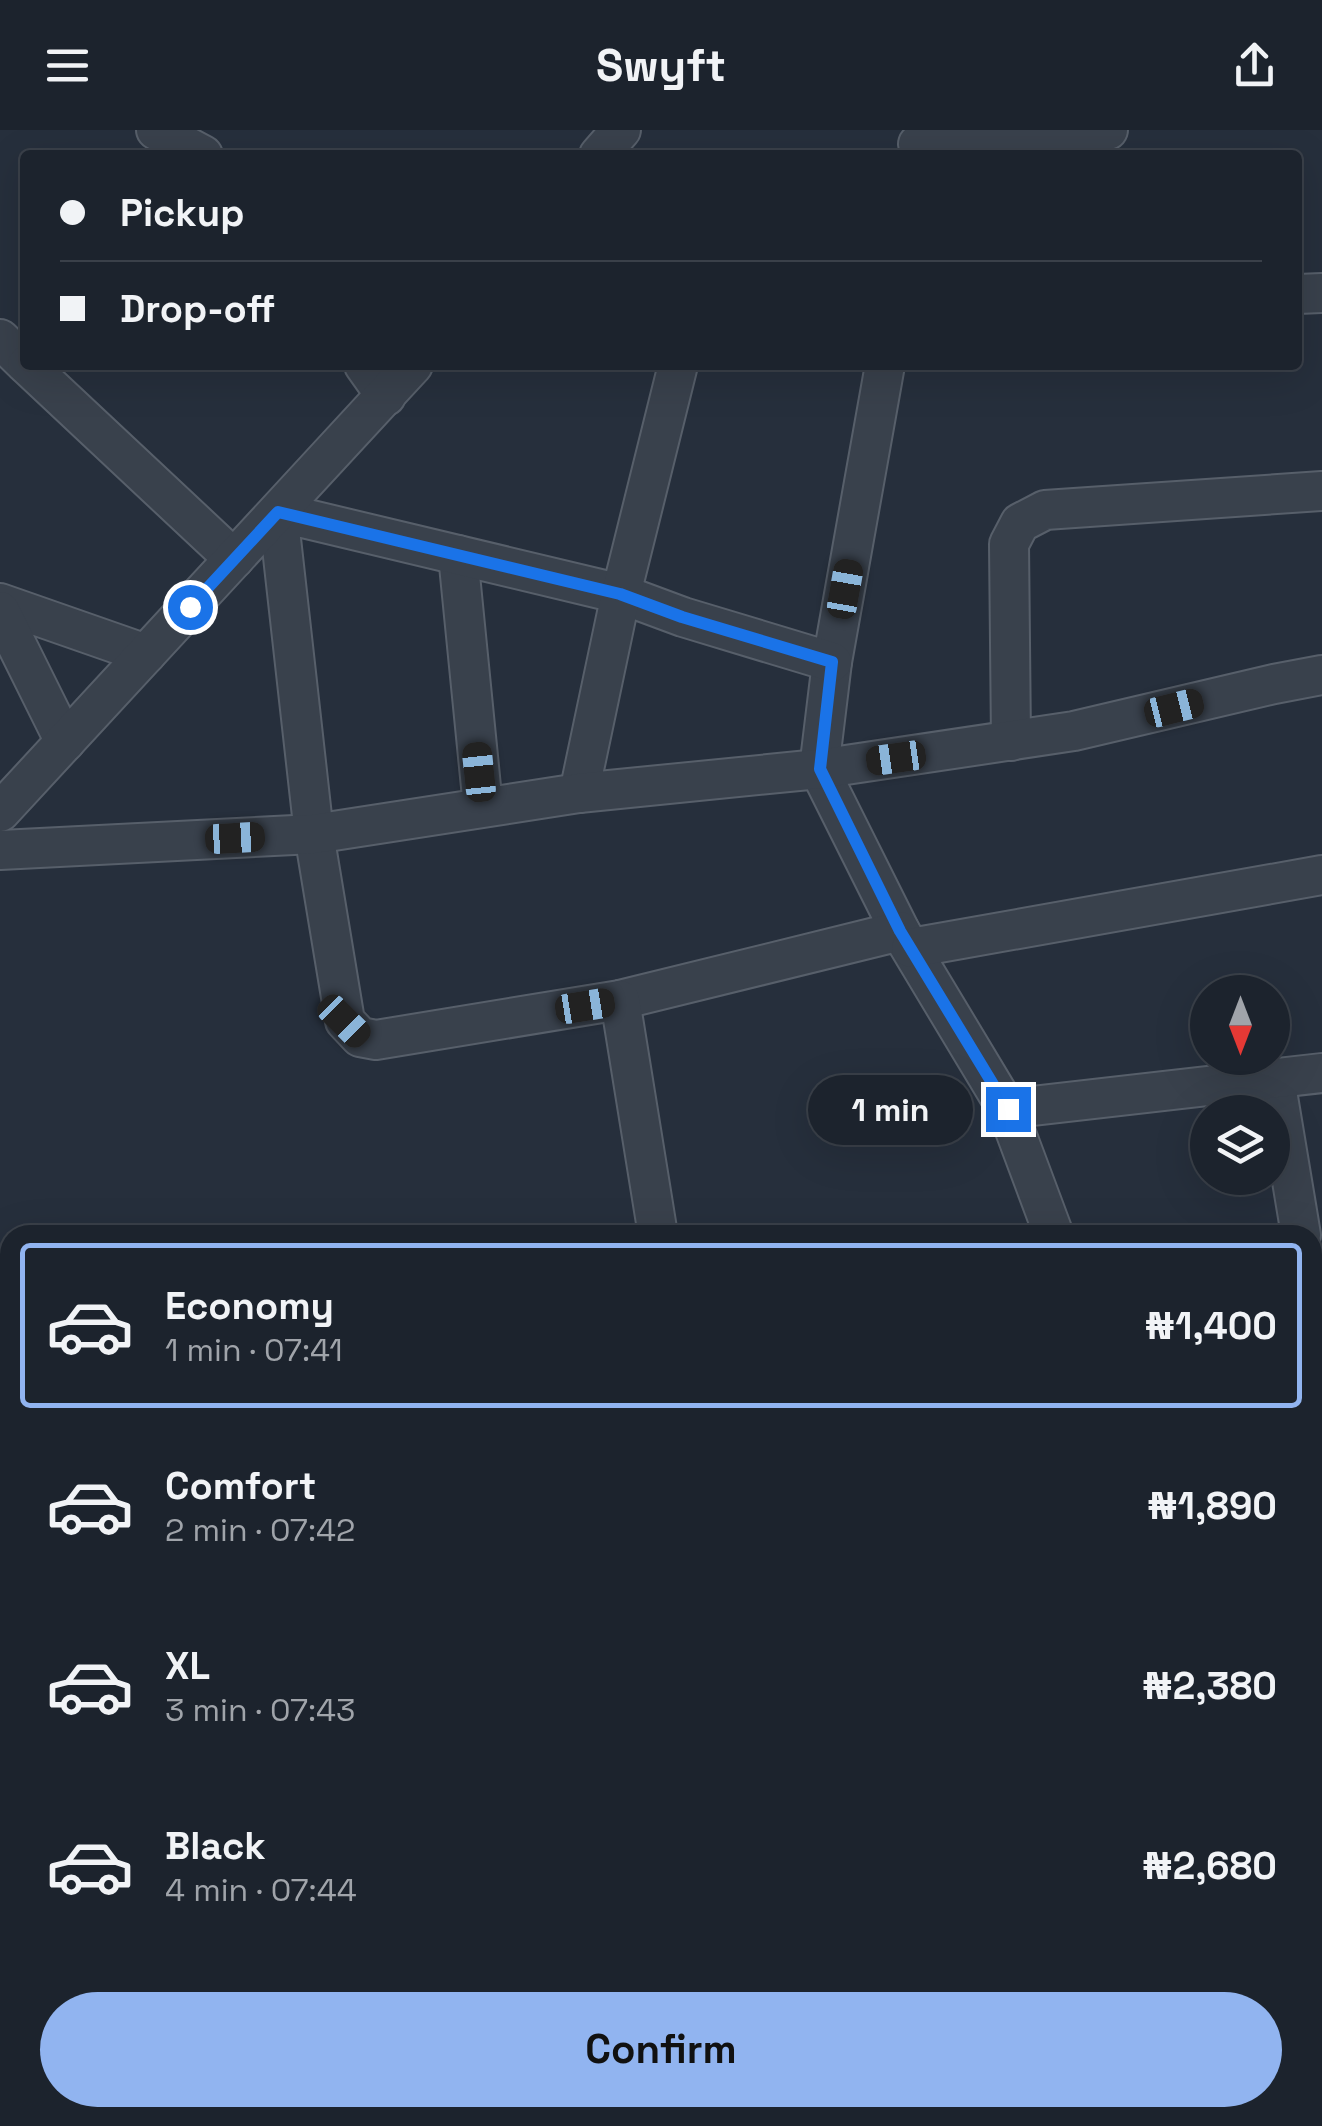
<!DOCTYPE html>
<html lang="en">
<head>
<meta charset="utf-8">
<style>
	body { margin:0; font-family:"Space Grotesk",sans-serif; background:#292f39; color:#f1f3f6; height:100vh; display:flex; flex-direction:column; font-size:38px; white-space:nowrap }
	* { box-sizing:border-box; margin:0 }
	p { font-size:32px; color:#a0a4aa }
	.icon { flex:none; width:55px; height:55px; fill:none; stroke:currentColor; stroke-width:2; stroke-linecap:round; stroke-linejoin:round }
	.map { position:relative; flex:1; overflow:hidden }
	.side { position:absolute; left:0px; top:1095px; width:1322px; height:902px; display:flex; flex-direction:column; background:#1c232d; border-radius:30px 30px 0 0; box-shadow:0 10px 40px #0002,0 0 0 2px #3a4049 }
	.side>* { flex:none }
	.top-card { position:absolute; left:20px; top:20px; width:1282px; height:220px; border-radius:10px; box-shadow:0 10px 40px #0002,0 0 0 2px #3a4049; display:grid; align-content:center; height:220px; padding:0 40px; background:#1c232d }
	.needle { width:65px; rotate:180deg }
	.tools { position:absolute; left:1190px; top:845px; display:grid; gap:20px }
	.tools a { display:grid; place-items:center; width:100px; height:100px; border-radius:50%; background:#1c232d; box-shadow:0 10px 40px #0002,0 0 0 2px #3a4049; font-size:50px }
	.end { position:absolute; width:45px; height:45px; margin:-22px; border:12px solid #1a73e8; background:#fff; box-shadow:0 0 0 5px #fff }
	.from { border-radius:50% }
	.bubble { position:absolute; height:70px; border-radius:35px; background:#1c232d; box-shadow:0 10px 40px #0002,0 0 0 2px #3a4049; font-size:32px; font-weight:700; line-height:70px; text-align:center }
	.car { position:absolute; width:30px; height:60px; margin:-30px -15px; border-radius:12px; box-shadow:0 0 8px 2px #0007; background:linear-gradient(#222 24%,#8ab4d8 0 40%,#222 0 76%,#8ab4d8 0 86%,#222 0) }
	.top-card b { display:flex; align-items:center; gap:35px; height:95px; font-size:38px }
	.top-card b+b { border-top:2px solid #3a4049 }
	.top-card i { width:25px; height:25px; background:#f1f3f6 }
	ul { padding:18px 0 0; list-style:none }
	li { display:flex; align-items:center; gap:30px; height:165px; margin:0 20px 15px; padding:0 20px; border:5px solid transparent; border-radius:10px }
	li div { flex:1 }
	li b { display:block; font-size:38px }
	li em { font-style:normal; font-weight:700 }
	li.on { border-color:#91b4f0 }
	li>.icon { width:90px; height:90px; stroke-width:1.5 }
	.button { display:flex; gap:20px; margin-top:auto; padding:20px 40px }
	.button a { flex:1; height:115px; border-radius:60px; background:#91b4f0; color:#111; font-size:40px; font-weight:700; line-height:115px; text-align:center }
	header { display:flex; justify-content:space-between; align-items:center; height:130px; padding:0 40px; background:#1c232d; font-size:45px; font-weight:700 }
	.map>svg:first-child { display:block }
</style>
</head>
<body>
<header><svg class="icon" aria-label="menu" viewBox="0 0 24 24"><path d="M4 6h16M4 12h16M4 18h16"/></svg>Swyft<svg class="icon" aria-label="share" viewBox="0 0 24 24"><path d="M12 15V3M7 8l5-5 5 5M5 13v7h14v-7"/></svg></header>
<div class="map">
<svg width="1322" height="1996" viewBox="0 0 1322 1996">
	<rect width="100%" height="100%" fill="#262f3c"/>
	<g fill="none" stroke-linecap="round" stroke-linejoin="round">
		<!-- minor casing -->
		<g stroke="#575f6a" stroke-width="42">
			<g id="minor">
				<path d="M156 0 203 25"/>
				<path d="M918 14 1108 0"/>
				<path d="M599 25 621 0"/>
				<path d="M1298 164 1322 163"/>
				<path d="M0 209 25 233"/>
				<path d="M27 235 234 429"/>
				<path d="M364 235 386 266"/>
				<path d="M885 235 832 532 819 639 900 801 1007 979 1054 1105"/>
				<path d="M458 425 483 677"/>
				<path d="M0 473 146 524"/>
				<path d="M0 481 65 612"/>
				<path d="M832 532 683 487 621 464 278 382 314 704 345 891 360 907 376 910 620 870 900 801"/>
				<path d="M1011 611 1009 414 1020 393 1045 380 1322 361"/>
				<path d="M579 663 621 464 678 235"/>
				<path d="M0 682 413 235"/>
				<path d="M0 720 314 704 579 663 819 639 1074 601 1274 554 1322 545"/>
				<path d="M911 818 1322 745"/>
				<path d="M620 870 658 1105"/>
				<path d="M1275 949 1301 1105"/>
				<path d="M1007 979 1322 943"/>
				<path d="M1312 1143 1322 1172"/>
				<path d="M1312 1496 1322 1493"/>
				<path d="M1312 1800 1322 1795"/>
				<path d="M1312 1827 1322 1845"/>
				<path d="M468 1996 478 1988"/>
			</g>
		</g>
		<!-- trunk casing -->
		<g stroke="#444c57" stroke-width="60">
			<g id="trunk">
				<path d="M0 1794 10 1801"/>
				<path d="M0 1852 10 1859"/>
				<path d="M189 1988 201 1996"/>
				<path d="M272 1988 284 1996"/>
			</g>
		</g>
		<!-- minor -->
		<use href="#minor" stroke="#39414c" stroke-width="38"/>
		<!-- trunk -->
		<use href="#trunk" stroke="#646462" stroke-width="55"/>
	</g>
	<g fill="none" stroke-linecap="round" stroke-linejoin="round">
		<!-- route -->
		<path stroke="#1a73e8" stroke-width="12" d="M190 477 278 382 620 464 682 487 832 532 820 639 900 801 1008 979"/>
	</g>
</svg>
<div class="tools">
<a><svg class="needle" viewBox="-14 -14 28 28"><path d="M0-13l5 13h-10z" fill="#e53935"/><path d="M0 13l5-13h-10z" fill="#a0a4aa"/></svg></a>
<a><svg class="icon" aria-label="layers" viewBox="0 0 24 24"><path d="M12 4l9 5-9 5-9-5zM3 14l9 5 9-5"/></svg></a>
</div>
<i class="end from" style="left:190px;top:477px"></i>
<i class="end" style="left:1008px;top:979px"></i>
<div class="bubble" style="left:808px;top:945px;width:165px">1 min</div>
<i class="car" style="left:845px;top:459px;rotate:10deg"></i>
<i class="car" style="left:1174px;top:578px;rotate:76deg"></i>
<i class="car" style="left:896px;top:628px;rotate:262deg"></i>
<i class="car" style="left:479px;top:642px;rotate:354deg"></i>
<i class="car" style="left:235px;top:708px;rotate:87deg"></i>
<i class="car" style="left:585px;top:876px;rotate:81deg"></i>
<i class="car" style="left:344px;top:891px;rotate:135deg"></i>
<div class="top-card">
<b><i class="from"></i>Pickup</b>
<b><i></i>Drop-off</b>
</div>
<section class="side">
<ul>
<li class="on"><svg class="icon" aria-label="car" viewBox="0 0 24 24"><path d="M5 17H2v-5l4-1 3-4h7l3 4 3 1v5h-3M9 17h6M6 11h13"/><circle cx="7" cy="17" r="2"/><circle cx="17" cy="17" r="2"/></svg><div><b>Economy</b><p>1 min · 07:41</p></div><em>₦1,400</em></li>
<li><svg class="icon" aria-label="car" viewBox="0 0 24 24"><path d="M5 17H2v-5l4-1 3-4h7l3 4 3 1v5h-3M9 17h6M6 11h13"/><circle cx="7" cy="17" r="2"/><circle cx="17" cy="17" r="2"/></svg><div><b>Comfort</b><p>2 min · 07:42</p></div><em>₦1,890</em></li>
<li><svg class="icon" aria-label="car" viewBox="0 0 24 24"><path d="M5 17H2v-5l4-1 3-4h7l3 4 3 1v5h-3M9 17h6M6 11h13"/><circle cx="7" cy="17" r="2"/><circle cx="17" cy="17" r="2"/></svg><div><b>XL</b><p>3 min · 07:43</p></div><em>₦2,380</em></li>
<li><svg class="icon" aria-label="car" viewBox="0 0 24 24"><path d="M5 17H2v-5l4-1 3-4h7l3 4 3 1v5h-3M9 17h6M6 11h13"/><circle cx="7" cy="17" r="2"/><circle cx="17" cy="17" r="2"/></svg><div><b>Black</b><p>4 min · 07:44</p></div><em>₦2,680</em></li>
</ul>
<div class="button"><a>Confirm</a></div>
</section>
</div>
</body>
</html>
